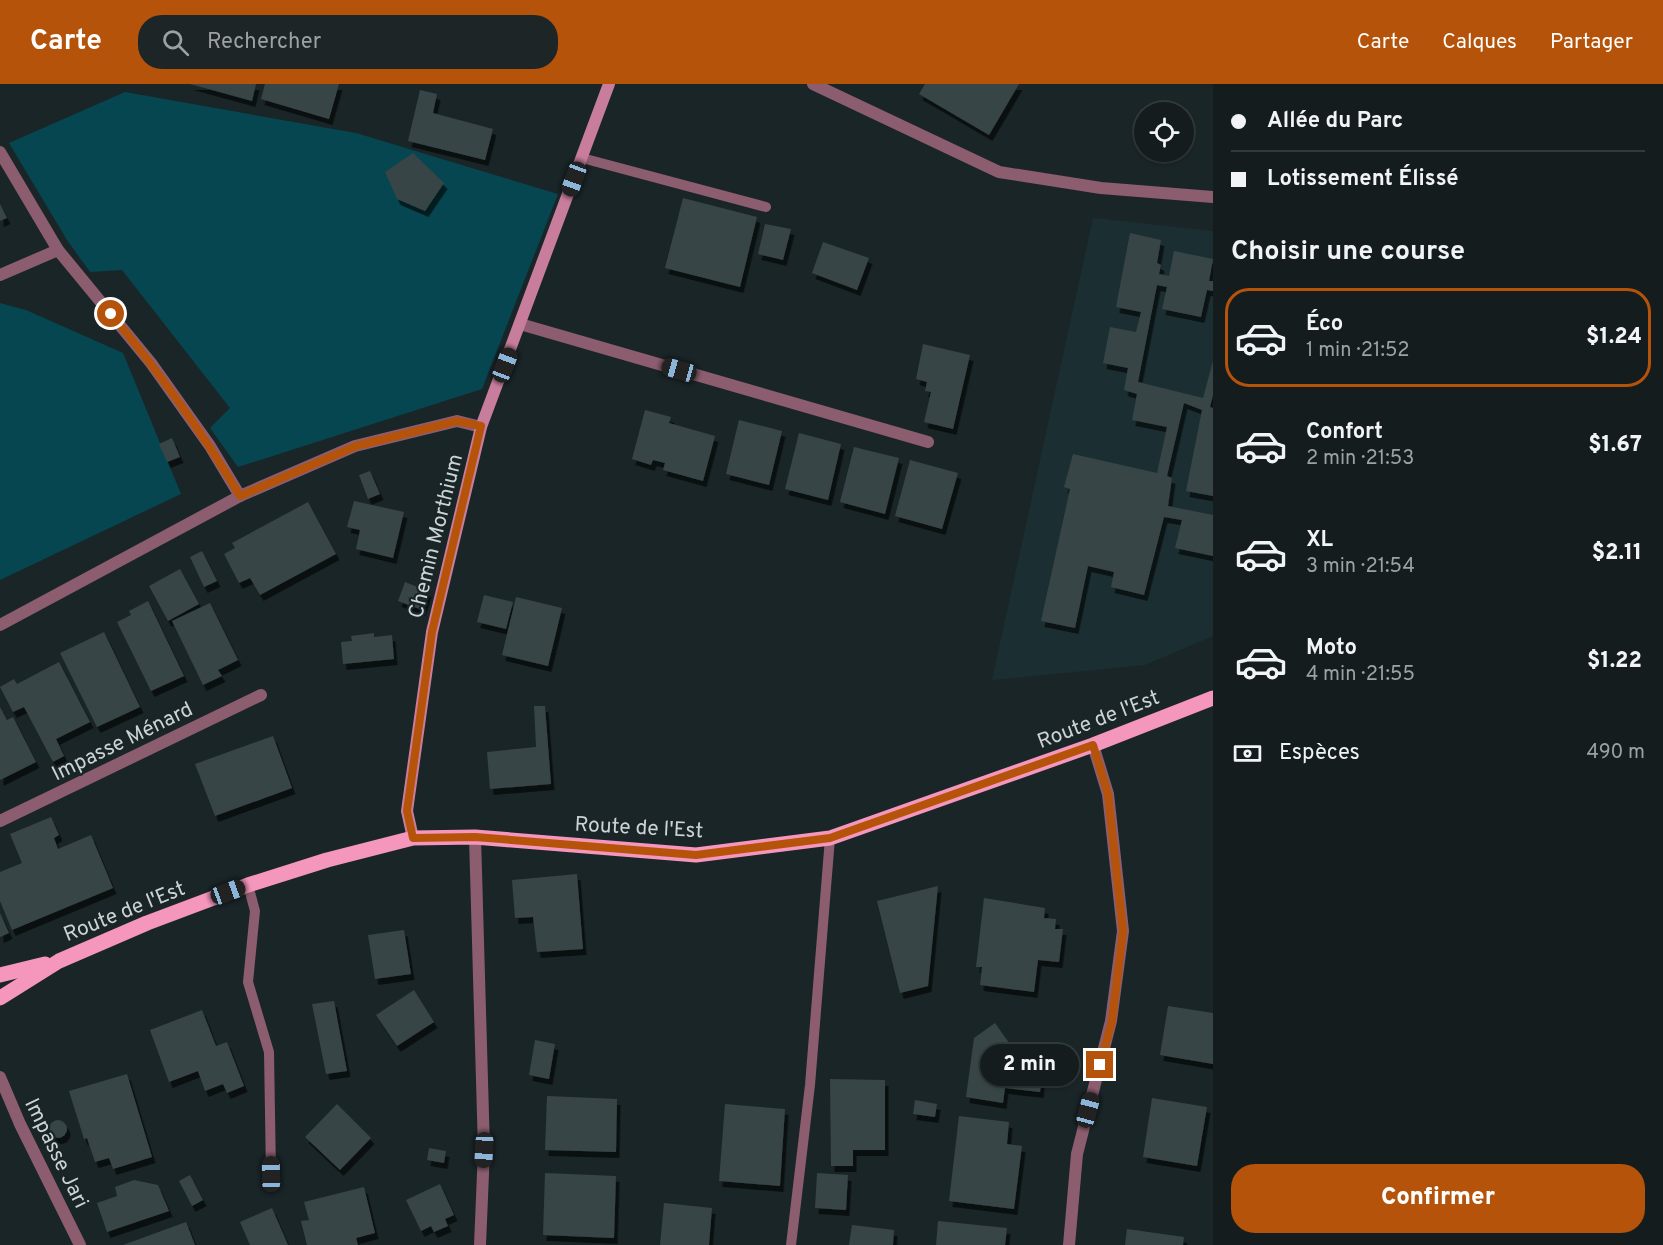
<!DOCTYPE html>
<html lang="fr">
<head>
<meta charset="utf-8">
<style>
	body { margin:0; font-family:Overpass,sans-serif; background:#1d2527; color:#f1f3f6; height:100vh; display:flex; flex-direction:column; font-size:22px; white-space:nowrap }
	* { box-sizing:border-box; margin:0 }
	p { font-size:20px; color:#9da1a4 }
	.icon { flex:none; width:33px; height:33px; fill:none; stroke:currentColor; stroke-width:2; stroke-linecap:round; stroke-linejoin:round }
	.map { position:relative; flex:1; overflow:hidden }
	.side { display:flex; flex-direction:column; background:#141c1e; width:450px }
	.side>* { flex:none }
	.banner { display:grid; align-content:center; height:132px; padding:0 18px; background:#141c1e }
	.tools { position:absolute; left:1134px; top:18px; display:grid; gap:12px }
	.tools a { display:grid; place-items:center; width:60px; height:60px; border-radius:50%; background:#141c1e; box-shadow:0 2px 4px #0004,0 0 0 2px #333a3c; font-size:30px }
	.end { position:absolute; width:27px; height:27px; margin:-14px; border:8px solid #b45309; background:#fff; box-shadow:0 0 0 3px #fff }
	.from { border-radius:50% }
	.bubble { position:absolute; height:42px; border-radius:21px; background:#141c1e; box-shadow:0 2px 4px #0004,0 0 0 2px #333a3c; font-size:20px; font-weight:800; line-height:42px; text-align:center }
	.car { position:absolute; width:18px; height:36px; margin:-18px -9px; border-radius:8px; box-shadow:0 0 4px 2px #0007; background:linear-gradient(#222 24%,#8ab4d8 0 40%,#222 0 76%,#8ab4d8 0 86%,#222 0) }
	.banner b { display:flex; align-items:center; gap:21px; height:57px; font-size:22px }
	.banner b+b { border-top:2px solid #333a3c }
	.banner i { width:15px; height:15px; background:#f1f3f6 }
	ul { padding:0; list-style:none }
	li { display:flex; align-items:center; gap:18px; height:99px; margin:0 12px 9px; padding:0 6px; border:3px solid transparent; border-radius:24px }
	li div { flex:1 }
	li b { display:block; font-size:22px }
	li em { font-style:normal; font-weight:800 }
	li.on { border-color:#b45309 }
	li>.icon { width:54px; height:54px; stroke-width:1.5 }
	h2 { padding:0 18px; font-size:27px; line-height:72px }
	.pay { display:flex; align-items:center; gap:15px; height:66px; padding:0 18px; font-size:22px }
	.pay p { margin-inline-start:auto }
	.cta { display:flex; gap:12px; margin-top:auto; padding:12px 18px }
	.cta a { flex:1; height:69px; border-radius:24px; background:#b45309; color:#fff; font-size:24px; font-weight:800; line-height:69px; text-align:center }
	header { display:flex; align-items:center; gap:36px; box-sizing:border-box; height:84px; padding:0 30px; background:#b45309; color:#fff }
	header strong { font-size:28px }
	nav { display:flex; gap:33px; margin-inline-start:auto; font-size:21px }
	.search { width:420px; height:54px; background:#1d2527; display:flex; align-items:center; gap:15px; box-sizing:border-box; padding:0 21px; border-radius:24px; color:#9da1a4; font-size:22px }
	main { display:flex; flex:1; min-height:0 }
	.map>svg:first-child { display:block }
</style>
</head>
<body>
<header>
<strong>Carte</strong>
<div class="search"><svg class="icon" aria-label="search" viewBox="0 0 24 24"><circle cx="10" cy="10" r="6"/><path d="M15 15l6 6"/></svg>Rechercher</div>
<nav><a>Carte</a><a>Calques</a><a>Partager</a></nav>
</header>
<main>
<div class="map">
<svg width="1213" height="1161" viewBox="0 0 1213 1161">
	<defs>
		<filter id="shadow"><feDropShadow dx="3.5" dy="6" stdDeviation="0" flood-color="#0009"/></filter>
	</defs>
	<rect width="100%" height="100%" fill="#1a2528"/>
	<!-- built -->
	<path fill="#1b2f33" d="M1093 134 1213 147V552L1145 581 992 596Z"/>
	<!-- green -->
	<g fill="#064650">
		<path d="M125 8 356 49 558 110 482 305 238 383 210 344 230 324 122 186 90 188 67 156 9 59Z"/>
		<path d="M0 219 26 226 123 269 181 410 0 496Z"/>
	</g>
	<!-- building -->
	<g fill="#384447" filter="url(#shadow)">
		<path d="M190 0H256L252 17Z"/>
		<path d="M265 0H339L329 35 261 15Z"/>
		<path d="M925 0H1019L989 51 919 10Z"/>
		<path d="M420 6 437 10 433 29 493 45 485 76 408 57Z"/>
		<path d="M413 69 444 99 425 127 397 115 385 88Z"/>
		<path d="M683 114 757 133 740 203 665 184Z"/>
		<path d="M0 120 7 134 0 137Z"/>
		<path d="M765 140 791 145 783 176 758 170Z"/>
		<path d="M1130 149 1161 156 1157 179 1161 181 1159 190 1169 192 1174 167 1213 175 1209 197H1213V207L1207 206 1201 233 1162 225 1167 203 1157 201 1138 298 1203 314 1213 277V311L1210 323 1213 324V412L1186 407 1202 326 1184 319 1167 392 1172 394 1168 422 1213 431V472L1175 464 1182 436 1164 433 1144 511 1111 503 1114 488 1088 482 1075 544 1041 537 1070 405 1064 403 1073 370 1157 389 1167 343 1132 336 1137 310 1124 306 1128 284 1103 279 1110 243 1136 248 1141 228 1116 223Z"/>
		<path d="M823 158 869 174 857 206 812 189Z"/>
		<path d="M923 260 970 271 953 345 924 338 931 308 925 307 927 298 916 295Z"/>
		<path d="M645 326 671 333 669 339 715 352 703 397 663 386 665 379 653 376 651 381 632 375Z"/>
		<path d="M739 336 782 347 769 401 726 390Z"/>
		<path d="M799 349 841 360 828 416 785 405Z"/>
		<path d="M172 354 180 373 167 378 159 360Z"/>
		<path d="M854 363 899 374 885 430 840 418Z"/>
		<path d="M910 376 958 389 942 445 895 432Z"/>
		<path d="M370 387 380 410 368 415 359 391Z"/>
		<path d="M354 417 404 428 393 474 356 465 360 446 347 443Z"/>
		<path d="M308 418 336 470 260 511 250 494 239 499 224 470 235 464 232 459Z"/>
		<path d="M202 467 217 497 204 503 190 473Z"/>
		<path d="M180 485 199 520 168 537 149 502Z"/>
		<path d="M405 498 428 507 422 526 398 517Z"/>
		<path d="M484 511 513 518 506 545 477 538Z"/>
		<path d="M516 513 562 524 548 582 502 571Z"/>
		<path d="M148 517 184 592 151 607 117 538 131 531 129 527Z"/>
		<path d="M210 519 238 576 218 586 222 592 203 601 172 537Z"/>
		<path d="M104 548 140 623 97 643 60 569Z"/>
		<path d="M374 549V553L392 551 394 575 343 580 341 558 352 557 351 552Z"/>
		<path d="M59 578 90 638 56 655 64 672 53 678 24 623 13 628 0 603 14 595 17 600Z"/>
		<path d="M534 622H545L551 700 490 705 487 668 536 663Z"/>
		<path d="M0 623 7 636 13 633 36 678 0 696Z"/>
		<path d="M273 652 292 704 215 732 195 680Z"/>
		<path d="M51 733 59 751 54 754 58 765 91 751 113 804 12 846 0 817V788L22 779 10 750Z"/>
		<path d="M577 790 583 865 537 868 533 833 515 834 512 796Z"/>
		<path d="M938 802 928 902 900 909 877 817Z"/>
		<path d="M984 814 1045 824 1044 834 1056 835 1055 845H1063L1059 878 1038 876 1034 908 980 901 982 883H976Z"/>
		<path d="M0 829 9 849 0 853Z"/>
		<path d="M404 846 411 890 375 895 368 851Z"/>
		<path d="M414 906 434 938 397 962 376 931Z"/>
		<path d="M334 917 347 987 326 990 312 920Z"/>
		<path d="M1168 922 1213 929V980L1160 971Z"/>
		<path d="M202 926 216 962 227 958 244 1002 227 1009 223 1000 205 1007 198 987 169 998 150 946Z"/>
		<path d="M995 939 1014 966 1045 970 1040 1008 1005 1004 1003 1019 966 1013 974 954Z"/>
		<path d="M535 956 555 960 549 995 529 991Z"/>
		<path d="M127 990 152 1073 113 1085 109 1074 95 1078 87 1054 84 1055 69 1007Z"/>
		<path d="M830 995 885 996V1066H853V1082H831Z"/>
		<path d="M547 1012 617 1015 616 1068 545 1066Z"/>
		<path d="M1152 1014 1207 1023 1197 1082 1143 1073Z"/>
		<path d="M915 1016 937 1020 935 1033 913 1030Z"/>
		<path d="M337 1020 371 1054 340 1086 305 1053Z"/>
		<path d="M725 1020 785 1025 780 1102 719 1097Z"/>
		<path d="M959 1032 1009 1038 1007 1060 1022 1062 1014 1125 949 1117Z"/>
		<circle cx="58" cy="1045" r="9"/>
		<path d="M429 1064 446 1067 444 1079 427 1076Z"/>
		<path d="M545 1089 616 1092 614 1154 543 1151Z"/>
		<path d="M817 1089 848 1091 846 1126 815 1124Z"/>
		<path d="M190 1091 203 1116 192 1122 179 1097Z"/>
		<path d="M134 1096 158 1101 169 1127 107 1148 97 1119 117 1112 115 1103Z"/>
		<path d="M440 1100 454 1131 445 1135 448 1142 434 1148 431 1142 421 1147 406 1116Z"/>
		<path d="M364 1103 375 1149 356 1154 358 1161H307L301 1137 309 1136 304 1118Z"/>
		<path d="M664 1119 712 1124 709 1161H660Z"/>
		<path d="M272 1124 288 1161H250L240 1138Z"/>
		<path d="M938 1137 1007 1144 1005 1161H936Z"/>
		<path d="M186 1138 195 1161H123Z"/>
		<path d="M852 1141 894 1146 893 1161H849Z"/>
		<path d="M1127 1145 1184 1153 1183 1161H1125Z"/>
	</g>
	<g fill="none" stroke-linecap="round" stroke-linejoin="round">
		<!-- lane -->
		<g stroke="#8c5d6f" stroke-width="10">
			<path d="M582 74 766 123"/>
			<path d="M248 801 255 827 248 898 269 968 271 1090"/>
			<path d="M791 1161 810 1001 830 754"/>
		</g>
		<!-- street -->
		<g stroke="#8c5d6f" stroke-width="12">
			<path d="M813 0 999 88 1101 104 1213 113"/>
			<path d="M0 68 58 166 151 279 210 362 240 412"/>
			<path d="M0 191 58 166"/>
			<path d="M520 240 928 358"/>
			<path d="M0 541 240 412 355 362 457 337 481 343"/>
			<path d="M0 737 261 611"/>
			<path d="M475 753 484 1066 480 1161"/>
			<path d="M0 993 20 1040 80 1161"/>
			<path d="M1069 1161 1077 1070 1111 937 1123 847 1108 710 1093 661"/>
		</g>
		<!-- secondary -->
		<path stroke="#c77d9b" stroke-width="12" d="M413 754 407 727 432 548 481 343 609 0"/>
		<!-- primary -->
		<g stroke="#f596bd" stroke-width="15">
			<path d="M0 891 45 880"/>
			<path d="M0 914 59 877 147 839 248 801 327 776 413 754 475 753 696 771 830 754 1093 661 1213 614"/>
		</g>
	</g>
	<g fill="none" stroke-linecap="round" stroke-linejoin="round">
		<!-- route -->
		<path stroke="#b45309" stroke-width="8" d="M111 230C159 288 202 348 240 412L356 362 457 337 481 342 432 548 407 727 413 754 475 753 696 771 830 754 1093 661 1108 710 1123 847 1112 937 1100 981"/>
	</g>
	<g text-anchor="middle" stroke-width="4.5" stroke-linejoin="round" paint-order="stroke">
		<!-- street labels -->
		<g font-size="21" fill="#ccd3d5" stroke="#1a2528">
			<text transform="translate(435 452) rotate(-76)" y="7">Chemin Morthium</text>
			<text transform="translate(1098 635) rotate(-21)" y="7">Route de l'Est</text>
			<text transform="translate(122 657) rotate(-26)" y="7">Impasse Ménard</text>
			<text transform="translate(639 743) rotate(3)" y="7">Route de l'Est</text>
			<text transform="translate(124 827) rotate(-22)" y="7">Route de l'Est</text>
			<text transform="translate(57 1069) rotate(64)" y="7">Impasse Jari</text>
		</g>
	</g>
</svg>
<div class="tools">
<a><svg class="icon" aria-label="locate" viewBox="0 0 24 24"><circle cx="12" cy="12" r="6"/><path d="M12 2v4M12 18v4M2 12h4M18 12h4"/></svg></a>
</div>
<i class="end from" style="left:111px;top:230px"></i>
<i class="end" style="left:1100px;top:981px"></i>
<div class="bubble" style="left:980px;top:960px;width:99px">2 min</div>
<i class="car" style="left:574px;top:95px;rotate:200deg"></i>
<i class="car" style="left:505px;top:281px;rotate:21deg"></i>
<i class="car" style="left:679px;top:286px;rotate:286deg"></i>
<i class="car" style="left:228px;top:808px;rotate:70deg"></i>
<i class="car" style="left:1088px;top:1026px;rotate:15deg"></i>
<i class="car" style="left:484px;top:1066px;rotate:183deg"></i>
<i class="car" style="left:271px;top:1090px;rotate:359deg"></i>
</div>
<section class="side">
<div class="banner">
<b><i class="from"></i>Allée du Parc</b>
<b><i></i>Lotissement Élissé</b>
</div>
<h2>Choisir une course</h2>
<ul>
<li class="on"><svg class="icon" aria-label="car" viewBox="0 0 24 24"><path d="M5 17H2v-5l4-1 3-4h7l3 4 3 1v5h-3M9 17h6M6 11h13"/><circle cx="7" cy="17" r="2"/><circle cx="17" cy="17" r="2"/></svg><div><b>Éco</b><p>1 min · 21:52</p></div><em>$1.24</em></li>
<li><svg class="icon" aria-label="car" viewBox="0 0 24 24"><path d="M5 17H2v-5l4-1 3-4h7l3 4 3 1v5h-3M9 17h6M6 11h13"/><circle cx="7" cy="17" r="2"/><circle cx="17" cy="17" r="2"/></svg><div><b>Confort</b><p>2 min · 21:53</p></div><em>$1.67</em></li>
<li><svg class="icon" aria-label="car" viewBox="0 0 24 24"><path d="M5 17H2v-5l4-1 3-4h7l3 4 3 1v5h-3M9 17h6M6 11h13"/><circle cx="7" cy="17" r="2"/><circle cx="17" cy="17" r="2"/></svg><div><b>XL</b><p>3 min · 21:54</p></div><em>$2.11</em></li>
<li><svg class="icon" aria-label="car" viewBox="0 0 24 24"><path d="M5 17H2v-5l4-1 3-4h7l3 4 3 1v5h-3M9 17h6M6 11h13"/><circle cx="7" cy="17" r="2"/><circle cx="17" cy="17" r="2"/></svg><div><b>Moto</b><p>4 min · 21:55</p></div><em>$1.22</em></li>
</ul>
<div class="pay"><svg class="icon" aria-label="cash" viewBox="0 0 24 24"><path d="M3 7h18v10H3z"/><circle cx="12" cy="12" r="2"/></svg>Espèces<p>490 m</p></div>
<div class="cta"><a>Confirmer</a></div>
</section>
</main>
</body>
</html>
